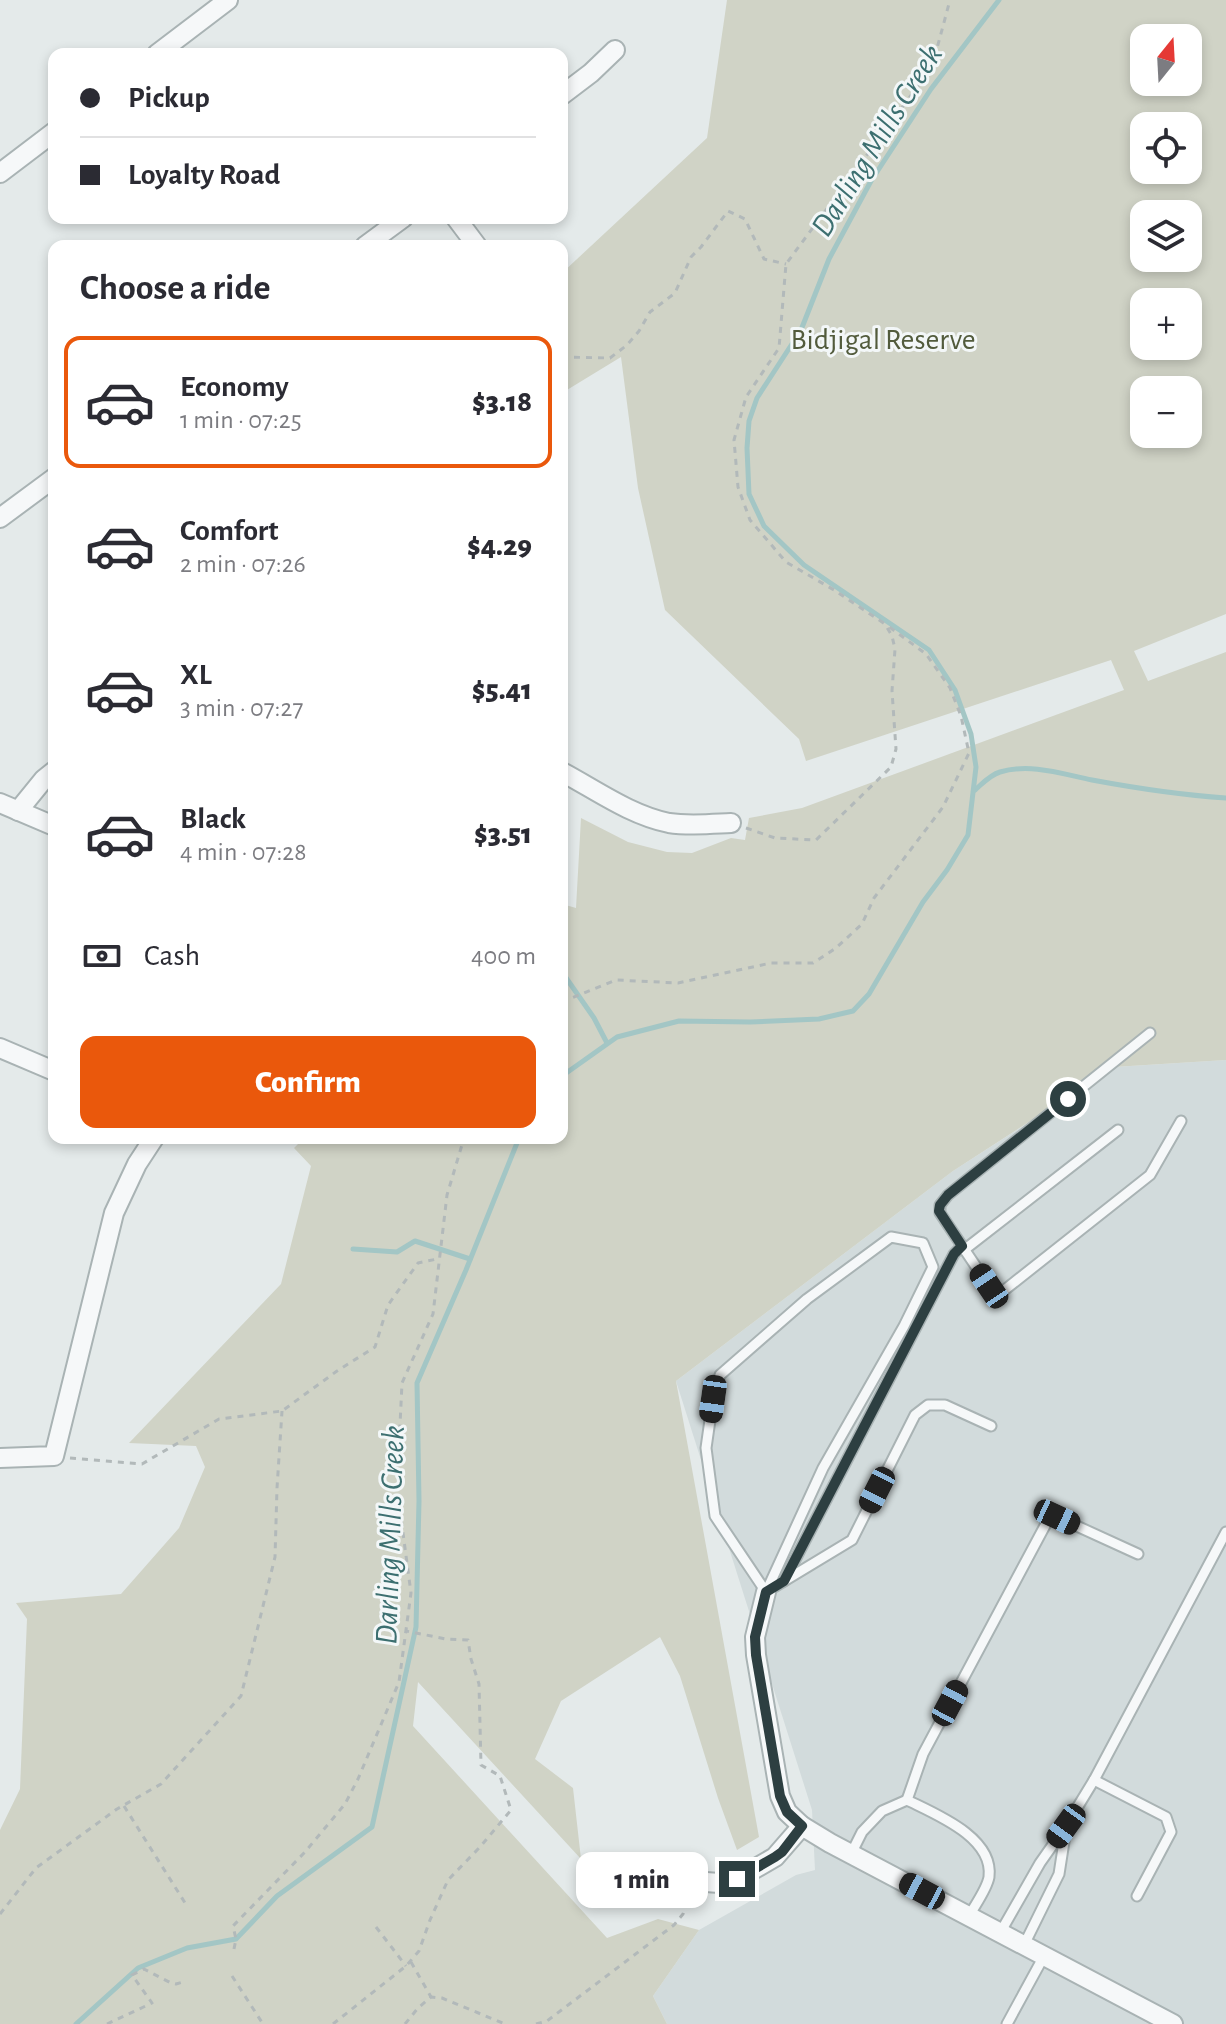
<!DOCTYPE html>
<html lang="en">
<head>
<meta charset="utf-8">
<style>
	body { margin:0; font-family:"Alegreya Sans",sans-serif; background:#f7f7f7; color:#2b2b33; height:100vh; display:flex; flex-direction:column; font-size:30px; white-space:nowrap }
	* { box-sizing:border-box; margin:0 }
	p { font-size:26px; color:#7c7c81 }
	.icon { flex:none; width:44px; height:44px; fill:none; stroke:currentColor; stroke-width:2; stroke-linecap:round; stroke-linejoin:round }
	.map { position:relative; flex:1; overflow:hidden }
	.details { position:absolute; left:48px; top:240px; width:520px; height:904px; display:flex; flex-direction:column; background:#fff; border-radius:16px; box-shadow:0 4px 12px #0003 }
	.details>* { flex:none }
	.banner { position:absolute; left:48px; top:48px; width:520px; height:176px; border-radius:16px; box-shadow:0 4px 12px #0003; display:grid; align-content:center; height:176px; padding:0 32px; background:#fff }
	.needle { width:52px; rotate:18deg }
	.fabs { position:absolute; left:1130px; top:24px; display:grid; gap:16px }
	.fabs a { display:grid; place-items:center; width:72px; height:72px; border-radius:16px; background:#fff; box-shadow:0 4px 12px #0003; font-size:40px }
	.end { position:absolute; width:36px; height:36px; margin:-18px; border:10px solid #2d3f41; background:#fff; box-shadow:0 0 0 4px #fff }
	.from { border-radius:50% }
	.bubble { position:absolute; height:56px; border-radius:16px; background:#fff; box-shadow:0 4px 12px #0003; font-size:26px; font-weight:800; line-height:56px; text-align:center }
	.car { position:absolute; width:24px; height:48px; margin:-24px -12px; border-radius:10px; box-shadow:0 0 6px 2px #0007; background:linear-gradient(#222 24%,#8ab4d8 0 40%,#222 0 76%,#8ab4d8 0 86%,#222 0) }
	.banner b { display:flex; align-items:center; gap:28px; height:76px; font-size:30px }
	.banner b+b { border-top:2px solid #e1e1e2 }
	.banner i { width:20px; height:20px; background:#2b2b33 }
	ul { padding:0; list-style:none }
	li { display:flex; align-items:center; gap:24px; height:132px; margin:0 16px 12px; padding:0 16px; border:4px solid transparent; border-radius:16px }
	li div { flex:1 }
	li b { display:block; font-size:30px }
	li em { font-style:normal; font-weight:800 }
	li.on { border-color:#ea580c }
	li>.icon { width:72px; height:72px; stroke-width:1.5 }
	h2 { padding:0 32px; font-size:36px; line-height:96px }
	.pay { display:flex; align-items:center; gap:20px; height:88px; padding:0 32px; font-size:30px }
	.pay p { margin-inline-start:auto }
	.button { display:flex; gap:16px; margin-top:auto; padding:16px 32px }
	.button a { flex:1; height:92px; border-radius:16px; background:#ea580c; color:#fff; font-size:32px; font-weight:800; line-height:92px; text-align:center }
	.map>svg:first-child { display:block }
</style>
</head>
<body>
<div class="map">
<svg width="1226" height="2024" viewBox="0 0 1226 2024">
	<rect width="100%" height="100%" fill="#e4eaea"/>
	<!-- built -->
	<path fill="#d2dbdc" d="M1226 1060V2024H667L653 1996 699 1930 796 1875 815 1870 812 1810 676 1381 953 1171 1115 1067Z"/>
	<!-- green -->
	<path fill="#d0d3c6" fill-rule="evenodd" d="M727 0H1226V614L1134 651 1148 681 1226 652V1060L1114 1067 953 1171 676 1381 759 1837 737 1850 718 1798 680 1676 660 1637 561 1701 535 1759 573 1788 581 1859 418 1682 413 1726 607 1938 658 1919 699 1930 653 1996 667 2024H0V1830L20 1789 27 1619 16 1603 121 1594 179 1528 205 1467 196 1446 129 1443 281 1284 311 1166 294 1148 304 1138H562V904L576 908 581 818 628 842 667 852 692 853 731 838 745 840 749 818 802 808 1124 690 1111 660 806 761 799 739 665 610 638 488 621 357 562 393V273L707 138ZM1144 38H1188V82H1144ZM1144 126H1188V170H1144ZM1144 214H1188V258H1144ZM1144 302H1188V346H1144ZM1144 390H1188V434H1144Z"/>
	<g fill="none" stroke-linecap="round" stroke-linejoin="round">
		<!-- stream -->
		<g stroke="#a3c6c5" stroke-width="5">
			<path d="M975 790C983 783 990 775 1000 772 1031 763 1062 774 1092 780 1135 788 1182 795 1226 798"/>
			<path d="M562 972 594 1018 607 1043"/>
			<path d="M562 1076 617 1037 679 1021 750 1022 819 1019 853 1011 869 994 923 902 947 870 968 835 976 767 971 734 955 690 929 650 804 565 764 526 749 494 747 448 749 421 757 398 801 330 829 259 871 181 931 89 999 0"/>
			<path d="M353 1249 397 1252 415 1241 470 1259"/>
			<path d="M76 2024 138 1968 187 1948 236 1939 277 1896 372 1827 416 1627 419 1501 417 1383 466 1270 519 1138"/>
		</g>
		<!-- lane casing -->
		<g stroke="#a9b3b4" stroke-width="13">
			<g id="lane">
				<path d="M1150 1033 948 1195 940 1205V1213L989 1286 1002 1292 1150 1175 1181 1121"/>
				<path d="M891 1237 923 1243 933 1267 904 1326 823 1468 766 1592 715 1516 706 1448 713 1399 720 1375 807 1299Z"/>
				<path d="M964 1250 1118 1130"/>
				<path d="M784 1581 954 1254 962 1246"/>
				<path d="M766 1592 852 1540 915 1415 928 1405H945L991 1426"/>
				<path d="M1094 1780 1166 1817 1171 1832 1137 1896"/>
				<path d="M907 1800 923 1754 1048 1520 1057 1517 1138 1554"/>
				<path d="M851 1854 862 1832 882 1811 907 1800C935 1814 994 1837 989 1877 987 1889 975 1905 969 1916"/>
				<path d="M1000 1933 1040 1863 1066 1826 1094 1780 1226 1532"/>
				<path d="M1024 1945 1059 1874 1066 1829"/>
				<path d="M1007 2024 1044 1956"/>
			</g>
		</g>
		<!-- street casing -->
		<g stroke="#a9b3b4" stroke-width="22">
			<g id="street">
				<path d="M157 54 228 0"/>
				<path d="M562 95 591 73 615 50"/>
				<path d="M0 173 54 132"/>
				<path d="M456 218 477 246"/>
				<path d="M365 246 403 218"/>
				<path d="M0 518 54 478"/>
				<path d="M562 772C596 790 630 815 669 823 689 826 710 824 731 823"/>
				<path d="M0 803 54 826"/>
				<path d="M18 811 44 779 54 771"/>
				<path d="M0 1048 54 1071"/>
				<path d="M0 1458 54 1456 114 1213 137 1164 154 1138"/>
				<path d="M766 1592 755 1637 756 1655 780 1796 787 1812 802 1826"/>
				<path d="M693 1881 719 1883 737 1879 775 1857 802 1826 830 1843 1173 2024"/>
			</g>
		</g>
		<!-- path -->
		<g stroke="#b2b9ba" stroke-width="3" stroke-dasharray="6 6" stroke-linecap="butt">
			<path d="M562 357 610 358 627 345 639 331 650 312 675 293 691 257 701 247 728 211 745 219 764 259 786 264"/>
			<path d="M746 828 775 838 816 840 891 767 896 749 892 691 895 649 892 636 885 624 834 590 786 562 750 520 738 487 734 440 746 397 779 348 786 264 932 67 950 0"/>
			<path d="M562 1002 616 980 678 983 771 963H813L836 948 862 924 874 898 943 807 969 753 961 716 950 688 926 654 888 626"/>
			<path d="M70 1458 142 1464 219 1419 282 1411 337 1371 375 1347 388 1305 418 1263 437 1259"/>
			<path d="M124 1806 187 1906"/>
			<path d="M0 1914 36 1868 117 1809 161 1784 241 1696 275 1557 277 1488 282 1411"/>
			<path d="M376 1927 406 1966"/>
			<path d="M234 1949 236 1939 233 1926 305 1852 345 1804 358 1779 399 1682 411 1593 397 1488 402 1383 433 1314 447 1195 464 1138"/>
			<path d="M411 1962 431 1997"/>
			<path d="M232 1976 263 2024"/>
			<path d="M107 2024 152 2003 132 1975 144 1969 171 1983 176 1984 183 1982"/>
			<path d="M333 2024 406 1966 419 1951 430 1920 448 1880 480 1847 511 1810 500 1776 481 1765 479 1684 471 1659 468 1640 446 1639 406 1631"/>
			<path d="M405 2024 418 2008 431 1997 442 1998 505 2024"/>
			<path d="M536 2024 547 2021 674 1925 683 1914 689 1896"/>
		</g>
		<!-- lane -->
		<use href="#lane" stroke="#f6f8f9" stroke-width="9"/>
		<!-- street -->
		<use href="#street" stroke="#f6f8f9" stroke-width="18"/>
	</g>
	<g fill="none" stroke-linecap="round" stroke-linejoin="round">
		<!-- route -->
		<path stroke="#2d3f41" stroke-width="10" d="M737 1879 775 1857 782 1852 802 1826 787 1812 780 1796 756 1655 755 1637 766 1592 784 1581 954 1254 962 1246 939 1211 940 1205 948 1195 1068 1099"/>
	</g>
	<g text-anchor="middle" stroke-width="6" stroke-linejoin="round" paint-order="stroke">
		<!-- park labels -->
		<g font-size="30" fill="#525b3c" stroke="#f3f7f8">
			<text x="883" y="349">Bidjigal Reserve</text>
		</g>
		<!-- water labels -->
		<g font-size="32" font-style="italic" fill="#3c6f70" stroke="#f3f7f8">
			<text transform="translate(876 140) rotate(-58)" y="11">Darling Mills Creek</text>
			<text transform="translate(389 1535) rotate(-88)" y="11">Darling Mills Creek</text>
		</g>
	</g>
</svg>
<div class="fabs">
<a><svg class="needle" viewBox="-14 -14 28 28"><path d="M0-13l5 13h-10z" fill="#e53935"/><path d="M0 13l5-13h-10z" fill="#7c7c81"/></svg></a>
<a><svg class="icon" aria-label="locate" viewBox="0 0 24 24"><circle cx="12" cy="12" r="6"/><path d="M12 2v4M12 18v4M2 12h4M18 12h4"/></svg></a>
<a><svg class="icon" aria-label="layers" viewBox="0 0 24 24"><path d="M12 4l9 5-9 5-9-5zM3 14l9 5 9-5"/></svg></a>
<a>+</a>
<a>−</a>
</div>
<i class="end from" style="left:1068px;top:1099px"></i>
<i class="end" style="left:737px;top:1879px"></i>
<div class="bubble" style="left:576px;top:1852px;width:132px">1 min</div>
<i class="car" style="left:989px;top:1286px;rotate:326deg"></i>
<i class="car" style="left:713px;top:1399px;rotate:188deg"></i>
<i class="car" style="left:877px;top:1490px;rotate:207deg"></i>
<i class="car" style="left:1057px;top:1517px;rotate:115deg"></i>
<i class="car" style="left:950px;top:1703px;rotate:28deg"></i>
<i class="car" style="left:1066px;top:1826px;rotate:216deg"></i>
<i class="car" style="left:922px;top:1891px;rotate:298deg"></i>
<div class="banner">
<b><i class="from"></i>Pickup</b>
<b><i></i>Loyalty Road</b>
</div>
<section class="details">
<h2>Choose a ride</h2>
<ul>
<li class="on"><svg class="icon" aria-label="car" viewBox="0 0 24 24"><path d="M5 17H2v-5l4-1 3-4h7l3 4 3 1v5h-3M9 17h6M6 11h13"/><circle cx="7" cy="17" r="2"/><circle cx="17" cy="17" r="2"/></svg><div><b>Economy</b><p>1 min · 07:25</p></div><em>$3.18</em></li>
<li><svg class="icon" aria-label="car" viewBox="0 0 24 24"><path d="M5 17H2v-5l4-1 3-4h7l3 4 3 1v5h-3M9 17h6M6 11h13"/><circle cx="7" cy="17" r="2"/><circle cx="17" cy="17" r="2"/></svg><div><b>Comfort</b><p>2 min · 07:26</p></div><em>$4.29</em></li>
<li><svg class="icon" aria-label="car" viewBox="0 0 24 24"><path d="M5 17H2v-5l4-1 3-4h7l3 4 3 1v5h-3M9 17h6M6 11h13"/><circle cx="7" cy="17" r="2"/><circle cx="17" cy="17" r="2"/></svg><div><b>XL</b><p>3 min · 07:27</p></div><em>$5.41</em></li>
<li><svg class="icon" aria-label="car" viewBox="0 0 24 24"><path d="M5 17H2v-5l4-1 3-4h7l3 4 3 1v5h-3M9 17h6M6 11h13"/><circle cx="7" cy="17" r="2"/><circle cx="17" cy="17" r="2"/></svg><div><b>Black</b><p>4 min · 07:28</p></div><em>$3.51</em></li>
</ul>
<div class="pay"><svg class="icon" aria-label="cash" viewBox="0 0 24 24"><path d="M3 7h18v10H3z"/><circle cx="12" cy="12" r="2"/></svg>Cash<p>400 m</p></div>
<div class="button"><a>Confirm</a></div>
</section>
</div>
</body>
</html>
